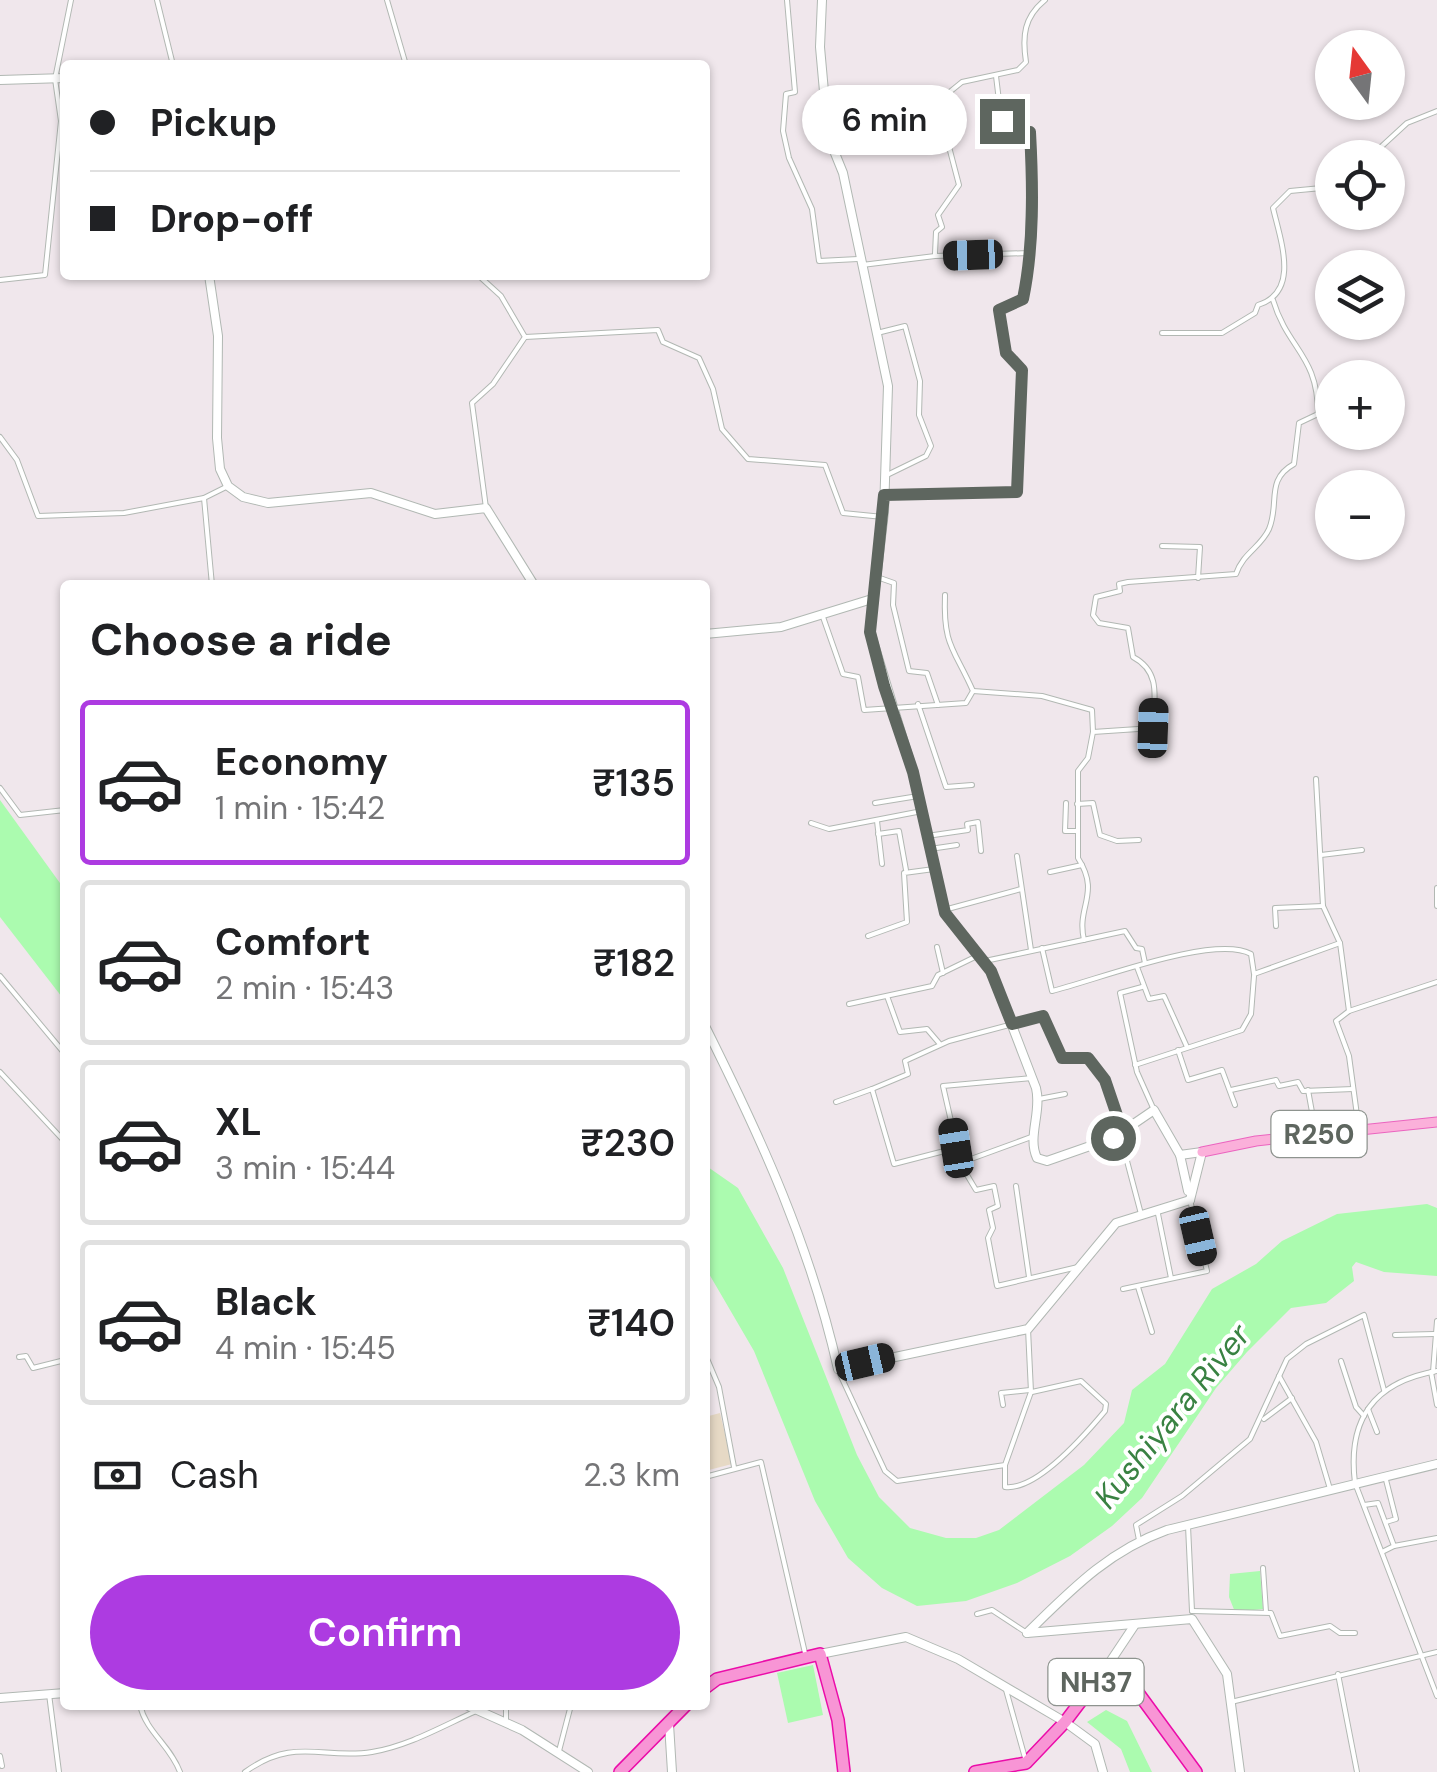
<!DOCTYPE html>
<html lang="en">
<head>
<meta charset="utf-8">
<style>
	body { margin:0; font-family:"DM Sans",sans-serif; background:#f6f6f6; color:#202124; height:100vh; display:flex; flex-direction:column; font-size:38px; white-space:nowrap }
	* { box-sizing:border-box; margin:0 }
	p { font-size:32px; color:#757577 }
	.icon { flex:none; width:55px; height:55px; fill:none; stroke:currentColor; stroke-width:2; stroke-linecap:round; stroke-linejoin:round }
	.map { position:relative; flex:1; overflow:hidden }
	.panel { position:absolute; left:60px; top:580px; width:650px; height:1130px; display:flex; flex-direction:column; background:#fff; border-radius:10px; box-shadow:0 2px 8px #0004 }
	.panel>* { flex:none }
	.hud { position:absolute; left:60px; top:60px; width:650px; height:220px; border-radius:10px; box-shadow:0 2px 8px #0004; display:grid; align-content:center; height:220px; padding:0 30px; background:#fff }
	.needle { width:65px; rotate:345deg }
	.controls { position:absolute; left:1315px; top:30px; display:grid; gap:20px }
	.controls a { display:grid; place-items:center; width:90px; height:90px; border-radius:50%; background:#fff; box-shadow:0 2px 8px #0004; font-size:50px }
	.end { position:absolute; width:45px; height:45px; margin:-22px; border:12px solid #5e665f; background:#fff; box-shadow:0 0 0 5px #fff }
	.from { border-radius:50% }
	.bubble { position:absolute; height:70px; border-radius:35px; background:#fff; box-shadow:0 2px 8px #0004; font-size:32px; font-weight:600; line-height:70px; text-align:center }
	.car { position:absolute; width:30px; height:60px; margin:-30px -15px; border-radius:12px; box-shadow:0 0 8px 2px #0007; background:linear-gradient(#222 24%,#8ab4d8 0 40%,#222 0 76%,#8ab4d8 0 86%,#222 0) }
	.hud b { display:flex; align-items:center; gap:35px; height:95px; font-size:38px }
	.hud b+b { border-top:2px solid #e0e0e0 }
	.hud i { width:25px; height:25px; background:#202124 }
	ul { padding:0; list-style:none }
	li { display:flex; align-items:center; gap:30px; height:165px; margin:0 20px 15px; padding:0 10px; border:5px solid #e0e0e0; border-radius:10px }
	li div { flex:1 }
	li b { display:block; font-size:38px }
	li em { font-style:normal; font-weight:600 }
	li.current { border-color:#ad3be1 }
	li>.icon { width:90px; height:90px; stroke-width:1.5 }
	h2 { padding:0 30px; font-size:45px; line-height:120px }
	.pay { display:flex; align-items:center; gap:25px; height:110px; padding:0 30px; font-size:38px }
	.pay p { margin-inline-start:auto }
	.button { display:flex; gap:20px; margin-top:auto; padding:20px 30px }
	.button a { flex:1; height:115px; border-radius:60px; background:#ad3be1; color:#fff; font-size:40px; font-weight:600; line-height:115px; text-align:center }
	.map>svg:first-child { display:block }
</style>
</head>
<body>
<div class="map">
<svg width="1437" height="1772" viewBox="0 0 1437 1772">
	<rect width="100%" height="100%" fill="#f0e7ec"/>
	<!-- green -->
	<path fill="#e6d9c5" d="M720 1413 732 1464 705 1471V1417Z"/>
	<!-- water -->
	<g fill="#abfbaf">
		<path d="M0 800 65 890V1001L0 917Z"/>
		<path d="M705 1165 738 1188 783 1268 857 1455 879 1497 910 1528 946 1538H976L999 1530 1084 1465 1124 1423 1132 1390 1165 1364 1212 1289 1256 1264 1282 1241 1337 1214 1427 1204 1437 1208V1276L1384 1272 1356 1262 1352 1267 1354 1281 1326 1303 1291 1308 1247 1352 1216 1388 1142 1498 1112 1526 1070 1556 1017 1583 966 1601 917 1606 882 1588 848 1558 815 1501 754 1351 705 1267Z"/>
		<path d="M1260 1571 1263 1609 1235 1612 1229 1597 1230 1574Z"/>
		<path d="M813 1665 823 1715 788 1723 777 1673Z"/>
		<path d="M1106 1710 1127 1721 1152 1772H1130L1121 1749 1087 1722Z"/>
	</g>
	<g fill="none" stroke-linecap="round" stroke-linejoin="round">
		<!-- street casing -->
		<g stroke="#b2b8b3" stroke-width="6">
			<g id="street">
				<path d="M157 0 173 65"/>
				<path d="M387 0 406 65"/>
				<path d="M787 0 795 92 786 94 783 131 789 158 812 209 819 261 858 259"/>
				<path d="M924 104 929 137 948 143 959 185 938 215 942 227 936 232 935 254"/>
				<path d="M827 125 941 99 962 82 1018 70 1026 62C1022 36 1024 17 1045 0"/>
				<path d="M1369 158 1407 123 1437 111"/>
				<path d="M862 265 935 256 1028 253 1030 133 1003 134 996 76"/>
				<path d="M478 275 501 296 525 337 493 384 472 403 486 508"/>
				<path d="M0 280 45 275 61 121 55 79 71 0"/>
				<path d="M877 333 905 326 920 381 919 415 931 446 926 456 887 475"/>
				<path d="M1162 333H1222L1255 313 1258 305C1300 292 1281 242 1273 208L1290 191 1332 187"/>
				<path d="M525 337 658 330 663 342 699 358 713 389 722 429 748 459 825 465 843 513 883 517"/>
				<path d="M0 437 17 460 38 516 124 513 204 498"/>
				<path d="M884 495 1017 492 1022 370 1006 353 999 310 1023 299 1030 269 1028 253"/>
				<path d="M1162 546 1200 547 1198 578"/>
				<path d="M877 577 894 583 893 605 909 671 927 673 938 705"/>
				<path d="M212 585 204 498 228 486"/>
				<path d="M823 617 843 674 858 677 864 710 966 703 973 691C954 648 943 646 945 595"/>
				<path d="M973 691 1042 696 1092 710 1093 732"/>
				<path d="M918 704 946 787 972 785"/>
				<path d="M1316 779 1323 906 1340 943 1349 1011"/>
				<path d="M0 788 20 815 65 810"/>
				<path d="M875 803 918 796"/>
				<path d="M1066 803 1065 831H1077"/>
				<path d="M1077 804 1093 803 1100 835 1117 841 1139 840"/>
				<path d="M877 821 882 864"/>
				<path d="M811 823 829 829 922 811"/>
				<path d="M878 834 899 831 906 870"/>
				<path d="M927 836 968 830 967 824 978 822 981 851"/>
				<path d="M930 849 957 845"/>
				<path d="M1321 855 1362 850"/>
				<path d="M1017 856 1031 950"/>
				<path d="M1050 872 1082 865"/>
				<path d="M1437 888V906"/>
				<path d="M944 910 1021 889"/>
				<path d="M1276 926 1275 908 1323 906"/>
				<path d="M868 936 907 922 904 873 934 869"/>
				<path d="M1084 940C1076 906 1101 894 1078 858V771L1088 758 1093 732 1153 728C1154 700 1162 672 1133 657L1128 628 1099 623 1093 615 1096 597 1120 591 1119 584 1128 582 1236 574C1243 553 1261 547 1269 529 1280 503 1265 480 1294 464L1299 423 1318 414C1318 355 1288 350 1273 300"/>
				<path d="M937 947 943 973"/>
				<path d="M1042 948 1052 991C1097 980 1214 934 1251 954L1254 974 1340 943"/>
				<path d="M985 961 1125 931 1136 948 1142 949 1145 963"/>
				<path d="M1137 967 1149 999 1164 996 1187 1047"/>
				<path d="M0 976 65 1054"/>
				<path d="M1142 987 1120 993 1137 1072 1154 1110"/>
				<path d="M887 996 900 1032 927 1029 939 1043"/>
				<path d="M849 1004 932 986 938 975 975 957"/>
				<path d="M1178 1050 1188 1080 1222 1070 1235 1105"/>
				<path d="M1135 1065 1242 1030 1251 1014 1254 976"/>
				<path d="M0 1072 65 1142"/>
				<path d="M1032 1078 943 1086 961 1165 976 1190 994 1186 998 1206 989 1210 993 1228 988 1238 997 1286 1078 1267"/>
				<path d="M872 1089 908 1074 905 1061 949 1041 1043 1016 1062 1058 1088 1057 1105 1080 1122 1130"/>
				<path d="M1231 1090 1276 1080 1279 1086 1298 1082 1303 1091 1353 1089"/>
				<path d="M1308 1090 1316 1134"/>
				<path d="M1039 1099 1065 1094"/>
				<path d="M836 1102 872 1089 894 1164 956 1148"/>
				<path d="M1359 1130 1349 1056 1336 1021 1349 1011 1437 982"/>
				<path d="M1127 1161 1141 1214"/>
				<path d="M960 1163 1034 1136"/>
				<path d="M1016 1186 1029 1277"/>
				<path d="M1157 1209 1171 1278"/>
				<path d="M1138 1287 1152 1332"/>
				<path d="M1123 1289 1207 1271 1190 1200"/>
				<path d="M1395 1335 1434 1334"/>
				<path d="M705 1354 719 1387 734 1467"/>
				<path d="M19 1357 26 1356 33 1368 65 1360"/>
				<path d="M1341 1361 1356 1407 1364 1416"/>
				<path d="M1437 1371C1374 1382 1347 1419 1355 1483L1437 1696"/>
				<path d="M839 1372 885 1471 897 1481 1005 1465 1031 1392 1028 1329"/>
				<path d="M1431 1372 1437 1405"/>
				<path d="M1433 1372 1437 1321"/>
				<path d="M1279 1376 1316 1442 1330 1489"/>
				<path d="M1003 1405 1001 1393 1030 1390"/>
				<path d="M1368 1409 1377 1432"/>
				<path d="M1264 1419 1292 1398"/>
				<path d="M1005 1465V1487C1037 1491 1085 1435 1105 1411L1106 1404 1081 1381 1032 1392"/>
				<path d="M1385 1476 1396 1519 1386 1522"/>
				<path d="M705 1477 761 1462 805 1653"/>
				<path d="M1364 1505 1378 1503 1394 1546 1382 1552"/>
				<path d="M1188 1526 1192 1611"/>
				<path d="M1139 1540 1136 1525 1182 1496 1250 1439 1287 1359 1306 1344 1364 1315 1384 1390"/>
				<path d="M1394 1546 1437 1538"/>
				<path d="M1263 1568 1266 1612"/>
				<path d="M1192 1611 1271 1613 1280 1636 1330 1626 1340 1633H1355"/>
				<path d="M977 1614 992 1610 1027 1633"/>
				<path d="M1338 1674 1357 1772"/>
				<path d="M1006 1690 1025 1758"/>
				<path d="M49 1694 59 1772"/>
				<path d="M1231 1702 1437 1652"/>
				<path d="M140 1705C146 1732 170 1745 180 1772"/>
				<path d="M506 1721V1705"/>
				<path d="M559 1751 571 1705"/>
				<path d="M0 1756 2 1766"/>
				<path d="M245 1772C295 1736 323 1760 372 1752 408 1746 441 1727 474 1712"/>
			</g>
		</g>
		<!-- secondary casing -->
		<g stroke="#b1b8b3" stroke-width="10">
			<g id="secondary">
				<path d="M822 0 820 47 828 136 843 173 888 386 884 512 870 631 913 772 945 913 991 971 1036 1088C1042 1112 1027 1137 1037 1158L1047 1161 1113 1138 1154 1110 1180 1155 1202 1152"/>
				<path d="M0 80 65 78"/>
				<path d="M209 275 218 336 217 438 220 469 228 486 243 497 268 503 371 493 435 514 486 508 534 585"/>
				<path d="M705 634 781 627 872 599"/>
				<path d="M705 1026C762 1140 810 1245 838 1369L1028 1329 1116 1223 1190 1200"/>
				<path d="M1180 1155 1188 1191"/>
				<path d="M1190 1200 1202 1152"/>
				<path d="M1027 1633C1071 1590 1108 1551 1167 1530L1437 1464"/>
				<path d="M1027 1633 1192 1619 1227 1674 1240 1772"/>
				<path d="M820 1654 906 1637 958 1659 1065 1722 1095 1744 1103 1772"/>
				<path d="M1106 1668 1134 1626"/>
				<path d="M0 1698 65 1693"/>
				<path d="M466 1705 522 1730 588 1772"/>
				<path d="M669 1724 672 1772"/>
			</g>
		</g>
		<!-- primary casing -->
		<g stroke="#eb64bf" stroke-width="11">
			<path id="primary" d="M1202 1152 1256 1141 1437 1122"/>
		</g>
		<!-- highway casing -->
		<g stroke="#eb0ca9" stroke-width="14">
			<g id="highway">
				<path d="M705 1688 717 1679 820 1654 838 1720 844 1772"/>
				<path d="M620 1772 686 1705"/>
				<path d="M975 1772 1026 1763 1065 1722 1106 1668H1117L1125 1675 1196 1772"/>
			</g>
		</g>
		<!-- street -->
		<use href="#street" stroke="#fff" stroke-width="4"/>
		<!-- secondary -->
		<use href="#secondary" stroke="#fff" stroke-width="8"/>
		<!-- primary -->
		<use href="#primary" stroke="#fbb0da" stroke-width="9"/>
		<!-- highway -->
		<use href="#highway" stroke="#f895d5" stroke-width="11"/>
	</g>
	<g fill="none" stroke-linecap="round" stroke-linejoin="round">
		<!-- route -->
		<path stroke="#5e665f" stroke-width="12" d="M1002 121V134L1030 132C1033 187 1034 246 1023 299L999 310 1006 353 1022 370 1017 492 884 495 870 632 884 686 913 772 945 913 991 971 1012 1024 1043 1016 1062 1058H1088L1105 1080 1122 1130 1113 1138"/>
	</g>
	<g text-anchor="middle" stroke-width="8" stroke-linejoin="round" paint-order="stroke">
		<!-- shield labels -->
		<g fill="#fff" stroke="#8e948f" stroke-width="2.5">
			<rect x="1271.5" y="1111" width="95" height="46" rx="8"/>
			<rect x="1048.5" y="1659" width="95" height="46" rx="8"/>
		</g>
		<g font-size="28" font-weight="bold" fill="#5e665f">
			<text x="1319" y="1144">R250</text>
			<text x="1096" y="1692">NH37</text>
		</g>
		<!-- water labels -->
		<g font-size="32" font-style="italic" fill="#398242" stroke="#fff">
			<text transform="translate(1172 1416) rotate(-51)" y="11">Kushiyara River</text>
		</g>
	</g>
</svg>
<div class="controls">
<a><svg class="needle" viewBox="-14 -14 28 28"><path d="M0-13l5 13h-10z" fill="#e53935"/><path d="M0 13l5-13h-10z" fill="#757577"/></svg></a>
<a><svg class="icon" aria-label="locate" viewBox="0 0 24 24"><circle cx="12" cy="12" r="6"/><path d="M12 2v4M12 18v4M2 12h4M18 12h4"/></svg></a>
<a><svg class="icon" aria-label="layers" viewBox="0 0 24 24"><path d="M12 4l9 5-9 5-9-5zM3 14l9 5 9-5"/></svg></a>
<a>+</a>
<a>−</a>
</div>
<i class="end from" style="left:1113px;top:1138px"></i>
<i class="end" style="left:1002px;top:121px"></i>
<div class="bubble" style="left:802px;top:85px;width:165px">6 min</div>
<i class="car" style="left:973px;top:255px;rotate:268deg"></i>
<i class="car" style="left:1153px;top:728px;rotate:2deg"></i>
<i class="car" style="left:956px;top:1148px;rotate:351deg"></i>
<i class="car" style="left:1198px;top:1236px;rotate:167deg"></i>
<i class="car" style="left:865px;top:1362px;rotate:77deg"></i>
<div class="hud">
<b><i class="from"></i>Pickup</b>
<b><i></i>Drop-off</b>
</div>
<section class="panel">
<h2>Choose a ride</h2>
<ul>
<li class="current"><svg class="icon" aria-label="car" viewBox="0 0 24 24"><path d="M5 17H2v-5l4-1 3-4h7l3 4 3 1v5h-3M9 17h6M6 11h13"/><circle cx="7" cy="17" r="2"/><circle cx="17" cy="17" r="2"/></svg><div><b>Economy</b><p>1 min · 15:42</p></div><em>₹135</em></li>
<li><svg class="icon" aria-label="car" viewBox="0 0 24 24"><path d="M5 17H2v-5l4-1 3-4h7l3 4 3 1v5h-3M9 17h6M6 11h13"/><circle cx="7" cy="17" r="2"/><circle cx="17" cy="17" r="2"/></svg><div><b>Comfort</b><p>2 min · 15:43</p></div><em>₹182</em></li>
<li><svg class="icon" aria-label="car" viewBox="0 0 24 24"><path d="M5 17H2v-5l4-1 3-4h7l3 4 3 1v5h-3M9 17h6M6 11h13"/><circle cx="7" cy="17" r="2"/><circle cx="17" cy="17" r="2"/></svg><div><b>XL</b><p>3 min · 15:44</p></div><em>₹230</em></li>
<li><svg class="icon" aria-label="car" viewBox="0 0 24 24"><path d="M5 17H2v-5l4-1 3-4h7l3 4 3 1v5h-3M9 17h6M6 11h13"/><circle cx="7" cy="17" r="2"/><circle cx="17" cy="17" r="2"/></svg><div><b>Black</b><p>4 min · 15:45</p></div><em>₹140</em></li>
</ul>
<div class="pay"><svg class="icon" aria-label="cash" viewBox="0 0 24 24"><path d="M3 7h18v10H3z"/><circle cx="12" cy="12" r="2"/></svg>Cash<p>2.3 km</p></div>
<div class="button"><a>Confirm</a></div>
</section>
</div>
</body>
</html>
